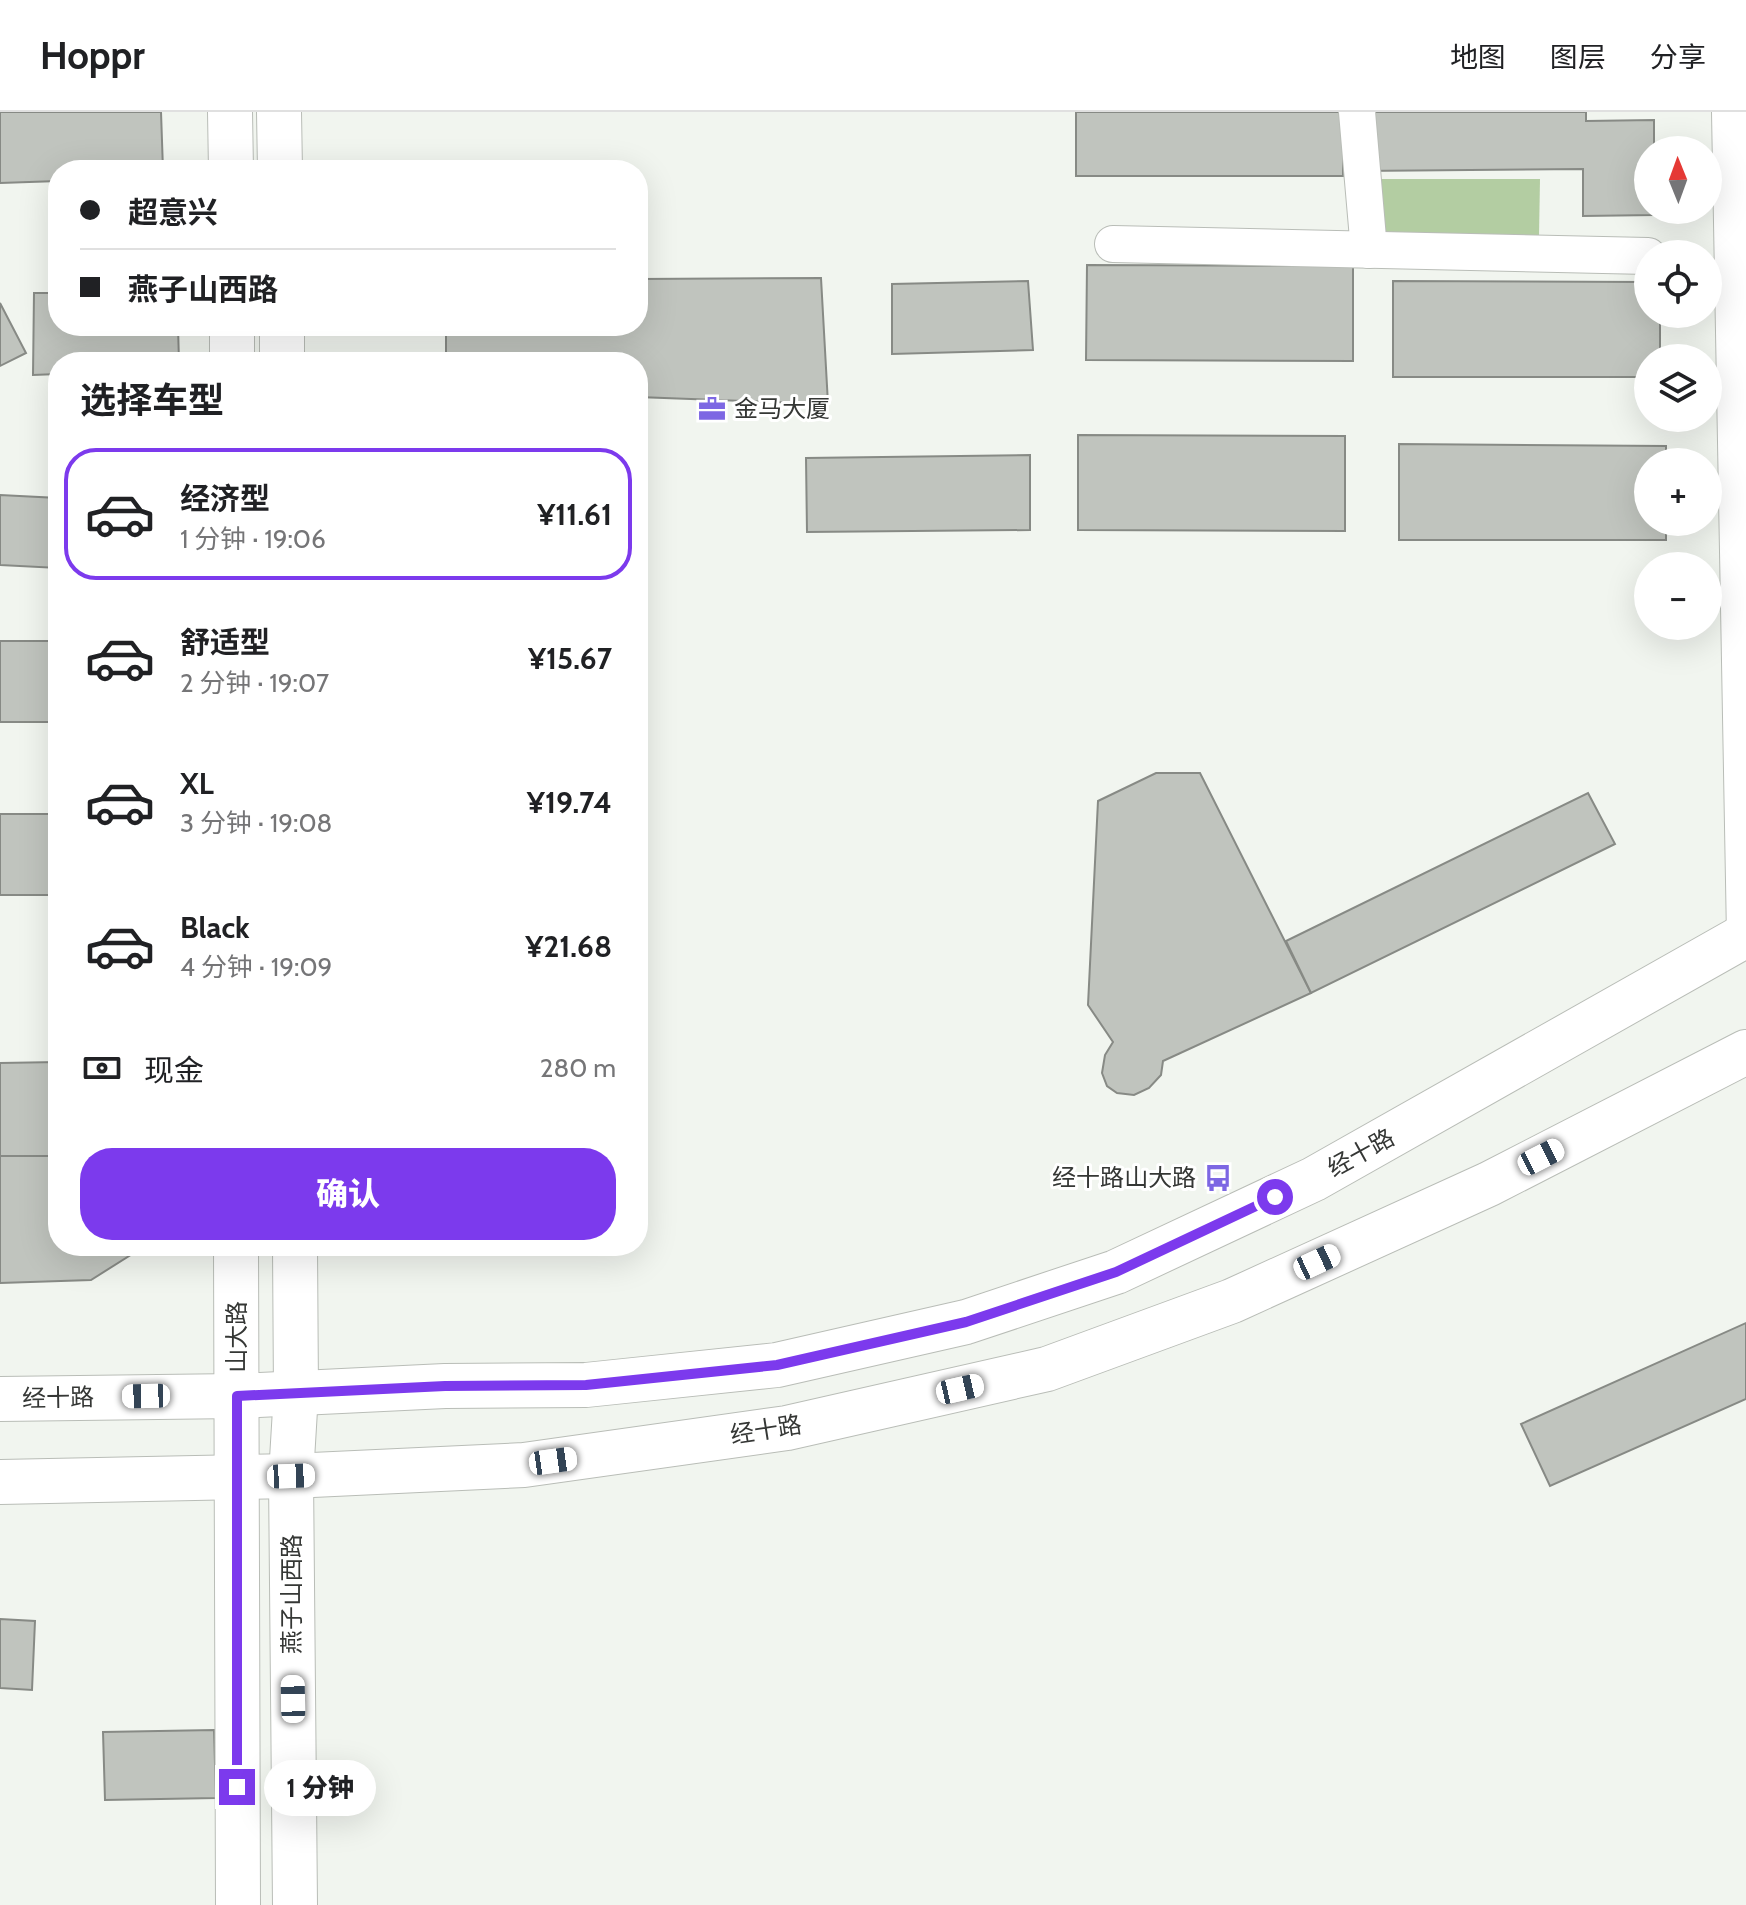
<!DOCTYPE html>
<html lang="zh">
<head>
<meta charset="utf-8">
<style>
	body { margin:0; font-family:Cabin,"Noto Sans SC",sans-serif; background:#f6f6f6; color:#202124; height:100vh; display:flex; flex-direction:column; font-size:30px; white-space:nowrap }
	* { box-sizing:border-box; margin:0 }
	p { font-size:26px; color:#757577 }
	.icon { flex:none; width:44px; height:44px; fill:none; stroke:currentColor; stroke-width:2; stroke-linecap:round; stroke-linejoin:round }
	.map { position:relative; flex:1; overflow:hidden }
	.details { position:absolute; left:48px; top:240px; width:600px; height:904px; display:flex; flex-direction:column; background:#fff; border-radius:32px; box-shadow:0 8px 32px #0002 }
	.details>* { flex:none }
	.banner { position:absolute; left:48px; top:48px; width:600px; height:176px; border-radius:32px; box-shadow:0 8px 32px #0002; display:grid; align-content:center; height:176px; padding:0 32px; background:#fff }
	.needle { width:52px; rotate:359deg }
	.controls { position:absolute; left:1634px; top:24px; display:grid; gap:16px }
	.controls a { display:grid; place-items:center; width:88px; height:88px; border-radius:50%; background:#fff; box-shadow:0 8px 32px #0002; font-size:40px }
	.end { position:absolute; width:36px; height:36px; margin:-18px; border:10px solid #7c3aed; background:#fff; box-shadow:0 0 0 4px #fff }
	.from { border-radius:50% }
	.bubble { position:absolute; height:56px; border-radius:28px; background:#fff; box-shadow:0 8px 32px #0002; font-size:26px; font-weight:800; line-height:56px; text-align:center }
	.car { position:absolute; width:24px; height:48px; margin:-24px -12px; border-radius:10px; box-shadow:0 0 6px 2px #0007; background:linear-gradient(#fff 24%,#345 0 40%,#fff 0 76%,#345 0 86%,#fff 0) }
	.banner b { display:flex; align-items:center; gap:28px; height:76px; font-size:30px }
	.banner b+b { border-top:2px solid #e0e0e0 }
	.banner i { width:20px; height:20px; background:#202124 }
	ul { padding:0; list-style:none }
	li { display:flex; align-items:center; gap:24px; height:132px; margin:0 16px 12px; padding:0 16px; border:4px solid transparent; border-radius:32px }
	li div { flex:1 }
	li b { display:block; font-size:30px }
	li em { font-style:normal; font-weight:800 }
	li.current { border-color:#7c3aed }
	li>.icon { width:72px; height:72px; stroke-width:1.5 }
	h2 { padding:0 32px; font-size:36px; line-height:96px }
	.pay { display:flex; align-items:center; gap:20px; height:88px; padding:0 32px; font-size:30px }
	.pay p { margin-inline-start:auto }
	.primary-button { display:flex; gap:16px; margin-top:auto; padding:16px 32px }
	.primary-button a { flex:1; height:92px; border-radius:32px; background:#7c3aed; color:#fff; font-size:32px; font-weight:800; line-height:92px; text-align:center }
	header { display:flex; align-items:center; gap:48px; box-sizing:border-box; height:112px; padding:0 40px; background:#fff; border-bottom:2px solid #e0e0e0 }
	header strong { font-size:38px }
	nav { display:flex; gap:44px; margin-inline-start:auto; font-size:28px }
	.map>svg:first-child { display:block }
</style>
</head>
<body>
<header>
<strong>Hoppr</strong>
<nav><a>地图</a><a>图层</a><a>分享</a></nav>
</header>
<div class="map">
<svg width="1746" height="1793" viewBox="0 0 1746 1793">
	<rect width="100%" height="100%" fill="#f1f5ef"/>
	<!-- green -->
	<path fill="#b3cda2" d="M1377 67H1540L1539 124 1377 123Z"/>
	<!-- building -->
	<g fill="#c0c4be" stroke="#878a85" stroke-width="2">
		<path d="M0 0H161L163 58H58V69L0 71Z"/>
		<rect x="1076" y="0" width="267" height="64"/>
		<path d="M1359 0H1586V9L1654 8V38H1648V98H1655V103L1583 104V57L1359 59Z"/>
		<path d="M1087 153 1353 154V249L1086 248Z"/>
		<path d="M821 166 828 292 638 285V250H446V214H638V167Z"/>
		<path d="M1028 169 1033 238 892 242V172Z"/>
		<path d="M1393 169 1648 170V202H1660V246H1648V265H1393Z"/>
		<path d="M34 181H58V214H178L179 250H58V262L33 263Z"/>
		<path d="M0 191 26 241 0 254Z"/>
		<path d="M638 306 643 353H638Z"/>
		<path d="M1078 323 1345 324V419L1078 418Z"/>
		<path d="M1399 332 1666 334V350H1648V410H1666V428H1399Z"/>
		<path d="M1030 343V418L807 420 806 346Z"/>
		<path d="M0 383 58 386V456L0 453Z"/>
		<rect x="0" y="529" width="58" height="81"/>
		<path d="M1156 661H1200L1311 881 1163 949 1161 963 1149 976 1134 983 1117 981 1107 974 1102 961 1105 943 1113 930 1088 893 1098 689Z"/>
		<path d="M1588 681 1615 732 1311 881 1286 829Z"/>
		<rect x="0" y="702" width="58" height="81"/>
		<path d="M58 950V1044H0V951Z"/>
		<path d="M0 1044H58V1134H137V1139L91 1168 0 1171Z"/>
		<path d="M1746 1211V1287L1550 1374 1521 1312Z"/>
		<path d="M0 1507 35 1509 32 1578 0 1576Z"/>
		<path d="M214 1618 216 1686 105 1688 103 1620Z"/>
	</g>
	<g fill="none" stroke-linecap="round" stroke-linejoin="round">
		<!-- minor casing -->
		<g stroke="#b9bdb7" stroke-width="38">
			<g id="minor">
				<path d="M1357 0 1369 138"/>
				<path d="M1730 0 1745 824"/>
				<path d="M1113 132 1648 144"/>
			</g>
		</g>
		<!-- major casing -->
		<g stroke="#b9bdb7" stroke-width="46">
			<g id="major">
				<path d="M230 0 231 58"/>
				<path d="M279 0 280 58"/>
				<path d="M232 214V250"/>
				<path d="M282 214V250"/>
				<path d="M236 1134 238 1793"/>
				<path d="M295 1134 296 1281 291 1364 295 1793"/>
			</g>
		</g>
		<!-- highway casing -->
		<g stroke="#b9bdb7" stroke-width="46">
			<g id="highway">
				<path d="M0 1287 237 1284 445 1274 586 1273 777 1253 966 1210 1116 1160 1314 1067 1746 823"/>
				<path d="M0 1370 291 1364 524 1353 787 1316 1047 1257 1232 1189 1489 1072 1746 940"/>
			</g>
		</g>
		<!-- minor -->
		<use href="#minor" stroke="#fff" stroke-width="36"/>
		<!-- major -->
		<use href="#major" stroke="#fff" stroke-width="44"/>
		<!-- highway -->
		<use href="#highway" stroke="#fff" stroke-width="44"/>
	</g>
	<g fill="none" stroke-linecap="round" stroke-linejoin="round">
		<!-- route -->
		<path stroke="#7c3aed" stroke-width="10" d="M237 1675V1284L445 1274 586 1273 777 1253 966 1210 1116 1160 1275 1085"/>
	</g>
	<!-- icons -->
	<defs>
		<g id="office-bare" transform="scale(2.16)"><path d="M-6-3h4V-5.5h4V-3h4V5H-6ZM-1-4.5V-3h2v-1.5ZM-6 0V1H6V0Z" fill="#7d67e3" stroke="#fff" stroke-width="2.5" paint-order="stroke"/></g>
		<g id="bus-bare" transform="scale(2.16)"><path d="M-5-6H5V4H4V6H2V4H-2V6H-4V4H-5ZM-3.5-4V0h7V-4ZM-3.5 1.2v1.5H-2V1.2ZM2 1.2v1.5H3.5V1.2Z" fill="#7d67e3" stroke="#fff" stroke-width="2.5" paint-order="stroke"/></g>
	</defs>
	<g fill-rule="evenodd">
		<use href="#office-bare" x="712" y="297"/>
		<use href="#bus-bare" x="1218" y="1066"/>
	</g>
	<g text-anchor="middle" stroke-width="6" stroke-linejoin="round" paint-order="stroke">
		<!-- poi labels -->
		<g font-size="24" fill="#353735" stroke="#fff" text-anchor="start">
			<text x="734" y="305">金马大厦</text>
			<text x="1196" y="1074" text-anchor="end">经十路山大路</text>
		</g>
		<!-- street labels -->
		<g font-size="24" fill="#353735" stroke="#fff">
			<text transform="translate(1361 1041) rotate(-29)" y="8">经十路</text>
			<text transform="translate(237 1225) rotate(-90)" y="8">山大路</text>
			<text transform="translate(58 1286) rotate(-1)" y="8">经十路</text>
			<text transform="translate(766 1318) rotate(-9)" y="8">经十路</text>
			<text transform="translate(292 1482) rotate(-90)" y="8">燕子山西路</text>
		</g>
	</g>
</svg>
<div class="controls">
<a><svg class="needle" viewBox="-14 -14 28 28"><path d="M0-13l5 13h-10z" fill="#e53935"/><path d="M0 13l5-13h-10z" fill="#757577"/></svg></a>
<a><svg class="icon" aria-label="locate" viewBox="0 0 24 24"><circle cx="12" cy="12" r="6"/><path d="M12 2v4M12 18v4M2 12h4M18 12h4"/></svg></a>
<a><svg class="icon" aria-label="layers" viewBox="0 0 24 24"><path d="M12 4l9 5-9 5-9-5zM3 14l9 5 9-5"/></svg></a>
<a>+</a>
<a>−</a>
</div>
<i class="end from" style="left:1275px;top:1085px"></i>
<i class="end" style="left:237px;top:1675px"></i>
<div class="bubble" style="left:264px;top:1648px;width:112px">1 分钟</div>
<i class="car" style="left:1541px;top:1045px;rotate:63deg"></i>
<i class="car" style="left:1317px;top:1150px;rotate:65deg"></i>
<i class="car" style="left:960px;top:1277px;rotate:77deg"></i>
<i class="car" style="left:146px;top:1284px;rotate:269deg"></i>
<i class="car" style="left:553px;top:1349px;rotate:82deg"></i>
<i class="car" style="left:291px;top:1364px;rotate:88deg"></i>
<i class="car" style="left:293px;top:1587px;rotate:359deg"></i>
<div class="banner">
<b><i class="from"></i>超意兴</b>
<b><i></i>燕子山西路</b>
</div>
<section class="details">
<h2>选择车型</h2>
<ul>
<li class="current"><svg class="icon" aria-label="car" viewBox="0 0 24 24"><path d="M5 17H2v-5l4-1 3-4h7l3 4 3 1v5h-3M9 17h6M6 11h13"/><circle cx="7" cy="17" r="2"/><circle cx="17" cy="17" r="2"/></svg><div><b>经济型</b><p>1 分钟 · 19:06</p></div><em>¥11.61</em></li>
<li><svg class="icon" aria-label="car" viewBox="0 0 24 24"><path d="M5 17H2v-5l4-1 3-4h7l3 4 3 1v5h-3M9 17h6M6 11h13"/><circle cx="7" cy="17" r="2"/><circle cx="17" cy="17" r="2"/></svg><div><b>舒适型</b><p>2 分钟 · 19:07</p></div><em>¥15.67</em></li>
<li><svg class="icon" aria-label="car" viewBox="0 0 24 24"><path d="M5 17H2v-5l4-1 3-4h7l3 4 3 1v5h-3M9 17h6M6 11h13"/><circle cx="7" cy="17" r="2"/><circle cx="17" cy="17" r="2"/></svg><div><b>XL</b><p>3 分钟 · 19:08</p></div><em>¥19.74</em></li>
<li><svg class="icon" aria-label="car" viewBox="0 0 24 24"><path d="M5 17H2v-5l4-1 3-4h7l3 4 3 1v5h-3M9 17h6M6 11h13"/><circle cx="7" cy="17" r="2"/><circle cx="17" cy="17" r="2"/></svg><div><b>Black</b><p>4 分钟 · 19:09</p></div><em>¥21.68</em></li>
</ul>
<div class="pay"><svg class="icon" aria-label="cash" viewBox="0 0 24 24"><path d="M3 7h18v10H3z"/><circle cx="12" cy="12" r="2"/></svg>现金<p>280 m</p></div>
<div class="primary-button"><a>确认</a></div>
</section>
</div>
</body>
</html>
